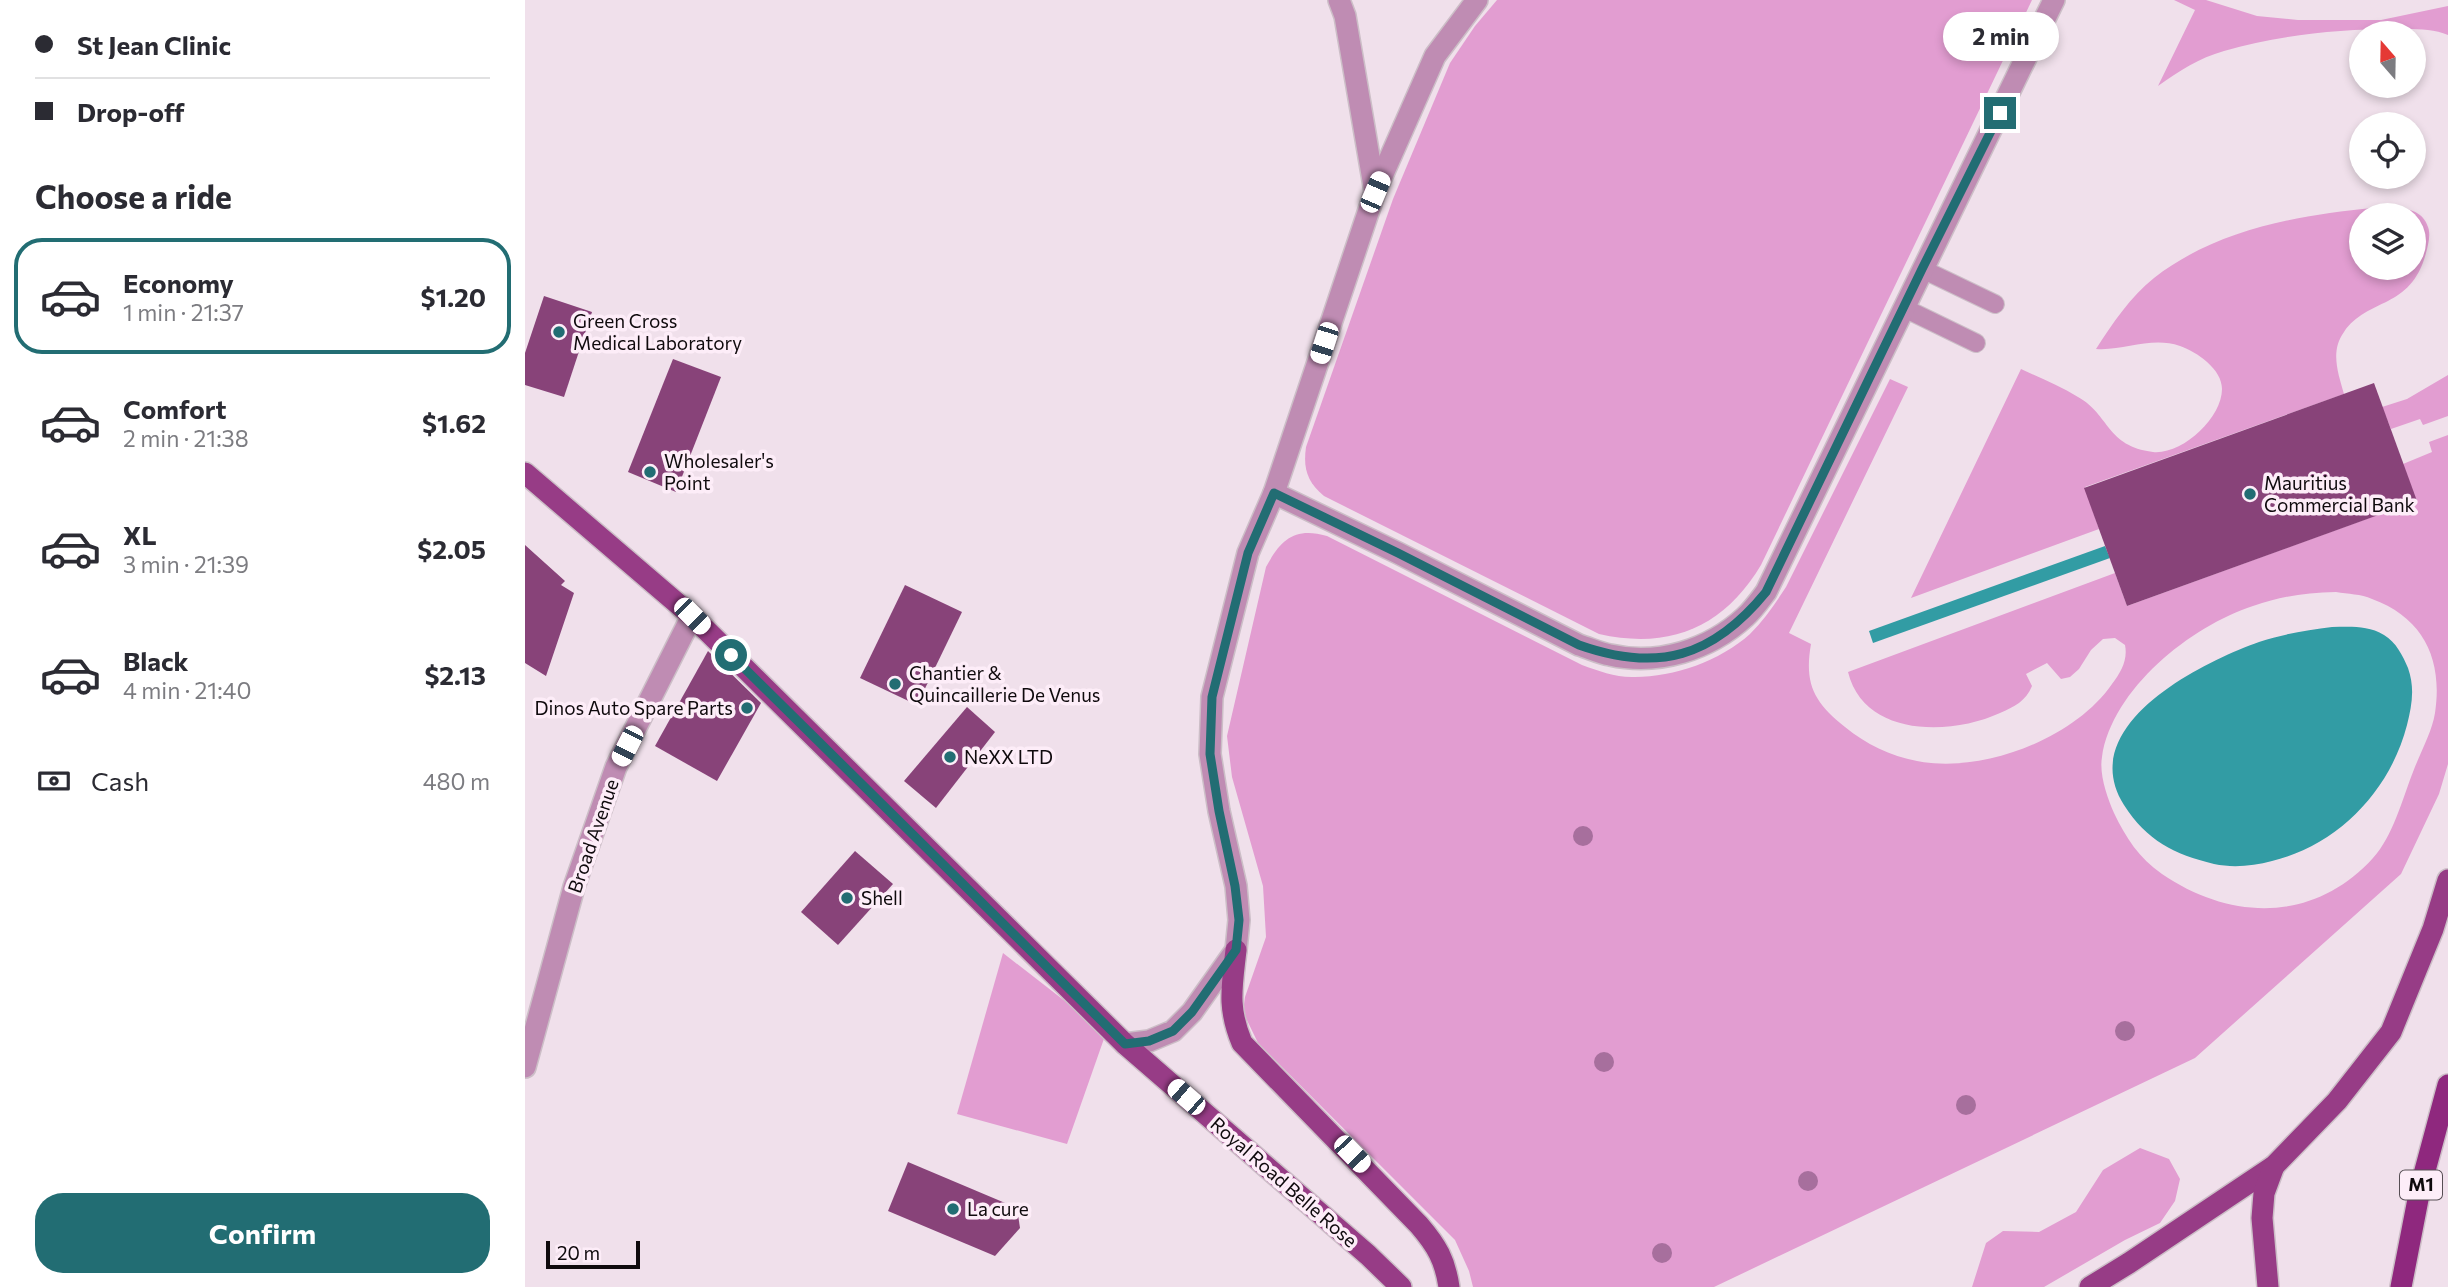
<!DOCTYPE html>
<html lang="en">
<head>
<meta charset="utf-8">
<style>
	body { margin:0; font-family:Commissioner,sans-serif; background:#f2f2f3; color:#2b2b33; height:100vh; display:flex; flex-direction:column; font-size:26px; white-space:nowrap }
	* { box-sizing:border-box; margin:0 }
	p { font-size:23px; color:#7c7c81 }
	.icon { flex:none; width:38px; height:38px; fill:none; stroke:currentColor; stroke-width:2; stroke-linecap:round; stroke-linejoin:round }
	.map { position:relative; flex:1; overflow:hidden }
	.drawer { display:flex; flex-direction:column; background:#fff; width:525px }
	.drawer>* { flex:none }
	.banner { display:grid; align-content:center; height:154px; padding:0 35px; background:#fff }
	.needle { width:46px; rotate:340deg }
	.tools { position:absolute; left:1824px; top:21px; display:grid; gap:14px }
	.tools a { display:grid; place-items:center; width:77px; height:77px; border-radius:50%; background:#fff; box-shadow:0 4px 10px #0003; font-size:35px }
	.scale { position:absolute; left:21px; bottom:18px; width:94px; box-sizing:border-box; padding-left:7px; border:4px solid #0f0a0d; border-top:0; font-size:19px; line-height:24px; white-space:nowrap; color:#0f0a0d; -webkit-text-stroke:5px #fdedf8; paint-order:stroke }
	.end { position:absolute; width:32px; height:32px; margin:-16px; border:9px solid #226d73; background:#fff; box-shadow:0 0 0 4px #fff }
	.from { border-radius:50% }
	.bubble { position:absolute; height:49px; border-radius:24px; background:#fff; box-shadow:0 4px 10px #0003; font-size:23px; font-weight:700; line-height:49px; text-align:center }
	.car { position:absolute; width:21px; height:42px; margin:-21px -10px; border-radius:9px; box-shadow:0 0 5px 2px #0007; background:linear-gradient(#fff 24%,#345 0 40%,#fff 0 76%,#345 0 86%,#fff 0) }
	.banner b { display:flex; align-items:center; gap:24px; height:66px; font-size:26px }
	.banner b+b { border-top:2px solid #e1e1e2 }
	.banner i { width:18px; height:18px; background:#2b2b33 }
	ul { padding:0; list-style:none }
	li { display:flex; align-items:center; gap:21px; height:116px; margin:0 14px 10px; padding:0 21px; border:4px solid transparent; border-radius:28px }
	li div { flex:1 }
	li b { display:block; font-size:26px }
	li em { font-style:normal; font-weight:700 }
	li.selected { border-color:#226d73 }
	li>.icon { width:63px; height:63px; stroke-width:1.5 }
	h2 { padding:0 35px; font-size:32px; line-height:84px }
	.pay { display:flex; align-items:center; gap:18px; height:77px; padding:0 35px; font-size:26px }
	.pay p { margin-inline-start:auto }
	.button { display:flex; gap:14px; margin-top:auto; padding:14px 35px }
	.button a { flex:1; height:80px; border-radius:28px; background:#226d73; color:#fff; font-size:28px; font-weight:700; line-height:80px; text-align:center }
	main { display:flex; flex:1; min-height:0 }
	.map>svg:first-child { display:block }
</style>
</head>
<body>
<main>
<section class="drawer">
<div class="banner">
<b><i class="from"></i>St Jean Clinic</b>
<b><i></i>Drop-off</b>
</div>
<h2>Choose a ride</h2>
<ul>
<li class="selected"><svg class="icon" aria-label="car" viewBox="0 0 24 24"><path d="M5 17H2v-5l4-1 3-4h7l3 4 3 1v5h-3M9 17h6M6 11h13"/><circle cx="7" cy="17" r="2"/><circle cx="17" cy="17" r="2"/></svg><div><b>Economy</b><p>1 min · 21:37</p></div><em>$1.20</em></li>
<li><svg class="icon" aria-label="car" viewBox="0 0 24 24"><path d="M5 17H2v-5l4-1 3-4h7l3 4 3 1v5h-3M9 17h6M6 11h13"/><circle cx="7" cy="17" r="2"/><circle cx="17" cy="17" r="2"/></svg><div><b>Comfort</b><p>2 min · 21:38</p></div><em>$1.62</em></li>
<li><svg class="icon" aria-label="car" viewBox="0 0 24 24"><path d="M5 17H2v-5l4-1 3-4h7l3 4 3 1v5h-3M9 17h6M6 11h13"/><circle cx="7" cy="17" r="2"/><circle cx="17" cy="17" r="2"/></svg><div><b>XL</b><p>3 min · 21:39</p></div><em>$2.05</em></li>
<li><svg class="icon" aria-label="car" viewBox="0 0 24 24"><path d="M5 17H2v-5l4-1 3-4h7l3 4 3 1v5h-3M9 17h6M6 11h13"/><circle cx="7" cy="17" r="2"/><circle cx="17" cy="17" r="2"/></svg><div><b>Black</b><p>4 min · 21:40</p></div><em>$2.13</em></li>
</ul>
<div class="pay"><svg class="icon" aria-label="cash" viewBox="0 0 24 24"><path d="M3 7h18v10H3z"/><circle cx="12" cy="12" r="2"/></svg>Cash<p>480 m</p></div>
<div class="button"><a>Confirm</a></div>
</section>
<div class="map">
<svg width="1923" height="1287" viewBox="0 0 1923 1287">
	<rect width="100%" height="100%" fill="#f0e0eb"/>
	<!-- green -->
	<g fill="#e29dd1" fill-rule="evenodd">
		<path d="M972 0H1507L1236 565C1199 627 1145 650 1074 634L799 496C782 482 778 468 781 447L868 199 925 63 950 26Z"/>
		<path d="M1649 0H1681L1732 16 1773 20H1856L1923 6V35C1907 28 1887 29 1870 29 1813 29 1754 35 1699 51 1674 58 1654 71 1633 86L1670 10Z"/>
		<path d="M1848 208C1867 208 1896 204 1903 227 1906 235 1903 245 1901 253 1886 310 1843 297 1819 332 1805 351 1813 373 1819 394L1560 487 1574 529 1386 598 1496 369C1515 378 1535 386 1553 397 1585 415 1581 446 1628 452 1657 455 1697 418 1697 389 1697 369 1672 352 1655 346 1626 336 1600 351 1571 349 1587 324 1606 296 1629 278 1690 230 1773 215 1848 208ZM1836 215H1888V268H1836Z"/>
		<path d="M1923 375V416L1898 425 1895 419 1866 429 1857 407 1882 399Z"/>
		<path d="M1365 379 1383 387 1264 633 1286 644C1279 684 1289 702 1320 727 1341 744 1365 756 1392 761 1457 774 1549 739 1587 684 1596 672 1603 660 1600 645L1590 638 1578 639 1566 650 1554 669 1545 677 1536 679 1522 663 1501 674 1507 686C1501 701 1489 707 1475 713 1425 736 1339 737 1323 672L1590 573 1602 606 1891 501 1878 464 1907 452 1904 442 1923 435V764L1914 794 1876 874 1670 1058 1189 1287H948L944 1271 930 1240 733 1043 718 1012 720 997 741 937 738 886 707 777 702 736 741 567C756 539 770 527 802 536L1057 665C1074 671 1092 678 1110 677 1149 677 1195 661 1225 634 1239 620 1250 604 1261 587ZM1811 592C1823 594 1836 594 1847 599 1899 618 1918 660 1910 713 1907 732 1895 753 1888 772 1877 800 1868 836 1848 858 1789 923 1706 921 1637 874 1614 858 1601 838 1589 813 1582 797 1574 774 1577 757 1587 689 1666 626 1728 606 1757 596 1780 593 1811 592Z"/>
		<path d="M478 953 581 1033 542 1144 432 1114Z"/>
		<path d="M1615 1148 1644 1159 1655 1179 1650 1201 1635 1223 1600 1240 1519 1287H1447L1461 1243 1478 1231 1514 1232 1551 1212 1578 1170Z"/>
	</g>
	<!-- water -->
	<g fill="#329ca4">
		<path d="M1580 546 1585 558 1348 643 1344 631Z"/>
		<path d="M1807 627C1825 627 1842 625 1859 635 1871 642 1878 656 1883 668 1890 688 1887 705 1882 725 1865 791 1813 845 1747 861 1728 866 1708 868 1689 864 1649 854 1622 841 1599 805 1549 726 1675 663 1734 642 1758 634 1783 630 1807 627Z"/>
	</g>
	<!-- building -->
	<g fill="#884379">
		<path d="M19 296 67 312 39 397 0 385V353Z"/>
		<path d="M148 359 196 377 151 492 103 472Z"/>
		<path d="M1849 383 1892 501 1602 606 1559 488Z"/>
		<path d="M0 545 40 581 36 585 49 593 21 676 0 663Z"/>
		<path d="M380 585 437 612 392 705 335 678Z"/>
		<path d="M183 651 236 703 192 781 130 746Z"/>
		<path d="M442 707 470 732 411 808 379 781Z"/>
		<path d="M330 851 368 884 313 945 276 912Z"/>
		<path d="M383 1162 492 1208 495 1228 470 1256 363 1211Z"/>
	</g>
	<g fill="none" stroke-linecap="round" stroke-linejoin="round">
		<!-- service casing -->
		<g stroke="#ccbec7" stroke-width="20">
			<g id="service">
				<path d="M1397 269 1470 304"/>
				<path d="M1379 308 1451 343"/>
			</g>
		</g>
		<!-- minor casing -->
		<g stroke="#ccbec7" stroke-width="24">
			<g id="minor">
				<path d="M850 192 910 56 952 0"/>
				<path d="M749 493 873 553 1054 645C1064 648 1074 653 1085 655 1133 666 1184 650 1220 617 1228 610 1235 600 1241 592L1529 0"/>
				<path d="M0 1067 49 887 91 767 167 616"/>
			</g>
		</g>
		<!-- tertiary casing -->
		<g stroke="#ccbec7" stroke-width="24">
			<path id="tertiary" d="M600 1044 624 1041 648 1031 667 1012 711 950 714 920 711 886 694 811 685 754 687 697 723 553 749 493 850 192 820 16 814 0"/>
		</g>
		<!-- primary casing -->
		<g stroke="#ccbec7" stroke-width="24">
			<g id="primary">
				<path d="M0 473 167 616 600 1044 843 1255 876 1287"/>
				<path d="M711 950C707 987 702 1007 717 1043L894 1225C912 1246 920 1260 924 1287"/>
				<path d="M1565 1287 1604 1263 1749 1166 1812 1101 1866 1032 1908 929 1923 880"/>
				<path d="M1743 1287 1737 1218 1739 1193 1749 1166"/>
			</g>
		</g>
		<!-- trunk casing -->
		<g stroke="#ccbec7" stroke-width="24">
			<path id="trunk" d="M1876 1287 1895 1189 1923 1085"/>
		</g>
		<!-- service -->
		<use href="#service" stroke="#bf8cb3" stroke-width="18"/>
		<!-- minor -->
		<use href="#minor" stroke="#bf8cb3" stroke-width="21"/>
		<!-- tertiary -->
		<use href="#tertiary" stroke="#bf8cb3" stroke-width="21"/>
		<!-- primary -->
		<use href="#primary" stroke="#973c86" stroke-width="21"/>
		<!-- trunk -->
		<use href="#trunk" stroke="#8f287e" stroke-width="21"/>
	</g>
	<!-- trees -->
	<g fill="#a76f9d">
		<circle cx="1058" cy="836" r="10"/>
		<circle cx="1600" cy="1031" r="10"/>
		<circle cx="1079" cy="1062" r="10"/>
		<circle cx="1441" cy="1105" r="10"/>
		<circle cx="1283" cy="1181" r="10"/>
		<circle cx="1137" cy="1253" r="10"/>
	</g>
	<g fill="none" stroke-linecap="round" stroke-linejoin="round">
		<!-- route -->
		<path stroke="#226d73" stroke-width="9" d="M206 655 600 1044 624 1041 648 1031 667 1012 711 950 714 920 710 886 694 811 685 754 687 697 723 553 749 493 873 553 1054 645C1133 673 1188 657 1241 592L1397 269 1475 113"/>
	</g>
	<!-- markers -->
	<g fill="#226d73" stroke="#fdedf8" stroke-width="2.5">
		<circle cx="34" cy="332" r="7"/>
		<circle cx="125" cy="472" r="7"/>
		<circle cx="1725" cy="494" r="7"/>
		<circle cx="370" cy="684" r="7"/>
		<circle cx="222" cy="708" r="7"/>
		<circle cx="425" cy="757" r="7"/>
		<circle cx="322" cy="898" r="7"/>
		<circle cx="428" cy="1209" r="7"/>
	</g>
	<g text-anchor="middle" stroke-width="7" stroke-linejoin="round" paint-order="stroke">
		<!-- shield labels -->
		<rect fill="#fdedf8" stroke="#564e54" stroke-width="2" x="1875" y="1170.5" width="42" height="29" rx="5"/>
		<g font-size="18" font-weight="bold" fill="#0f0a0d">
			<text x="1896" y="1191">M1</text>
		</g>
		<!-- poi labels -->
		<g font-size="19" fill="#0f0a0d" stroke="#fdedf8" text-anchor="start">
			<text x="48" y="328">Green Cross<tspan x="48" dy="22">Medical Laboratory</tspan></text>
			<text x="139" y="468">Wholesaler's<tspan x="139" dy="22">Point</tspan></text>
			<text x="1739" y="490">Mauritius<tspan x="1739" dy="22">Commercial Bank</tspan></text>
			<text x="384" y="680">Chantier &amp;<tspan x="384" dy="22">Quincaillerie De Venus</tspan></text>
			<text x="208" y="715" text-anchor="end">Dinos Auto Spare Parts</text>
			<text x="439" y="764">NeXX LTD</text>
			<text x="336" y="905">Shell</text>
			<text x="442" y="1216">La cure</text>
		</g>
		<!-- street labels -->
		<g font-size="19" fill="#0f0a0d" stroke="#fdedf8">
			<text transform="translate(68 836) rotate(-71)" y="7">Broad Avenue</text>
			<text transform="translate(759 1182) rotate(41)" y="7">Royal Road Belle Rose</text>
		</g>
	</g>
</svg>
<div class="tools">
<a><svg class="needle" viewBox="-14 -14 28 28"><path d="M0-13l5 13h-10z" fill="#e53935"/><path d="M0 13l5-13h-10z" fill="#7c7c81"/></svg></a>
<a><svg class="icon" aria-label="locate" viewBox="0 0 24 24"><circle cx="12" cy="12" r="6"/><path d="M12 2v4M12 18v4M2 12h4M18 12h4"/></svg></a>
<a><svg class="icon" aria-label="layers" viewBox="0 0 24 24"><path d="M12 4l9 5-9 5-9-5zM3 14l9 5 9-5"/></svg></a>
</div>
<div class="scale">20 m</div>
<i class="end from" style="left:206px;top:655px"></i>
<i class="end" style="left:1475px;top:113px"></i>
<div class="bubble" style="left:1418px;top:12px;width:116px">2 min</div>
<i class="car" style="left:850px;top:192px;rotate:23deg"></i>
<i class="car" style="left:799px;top:343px;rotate:198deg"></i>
<i class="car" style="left:167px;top:616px;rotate:135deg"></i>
<i class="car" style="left:102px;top:746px;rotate:207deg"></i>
<i class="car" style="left:661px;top:1097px;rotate:311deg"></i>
<i class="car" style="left:827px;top:1154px;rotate:136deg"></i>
</div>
</main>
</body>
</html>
